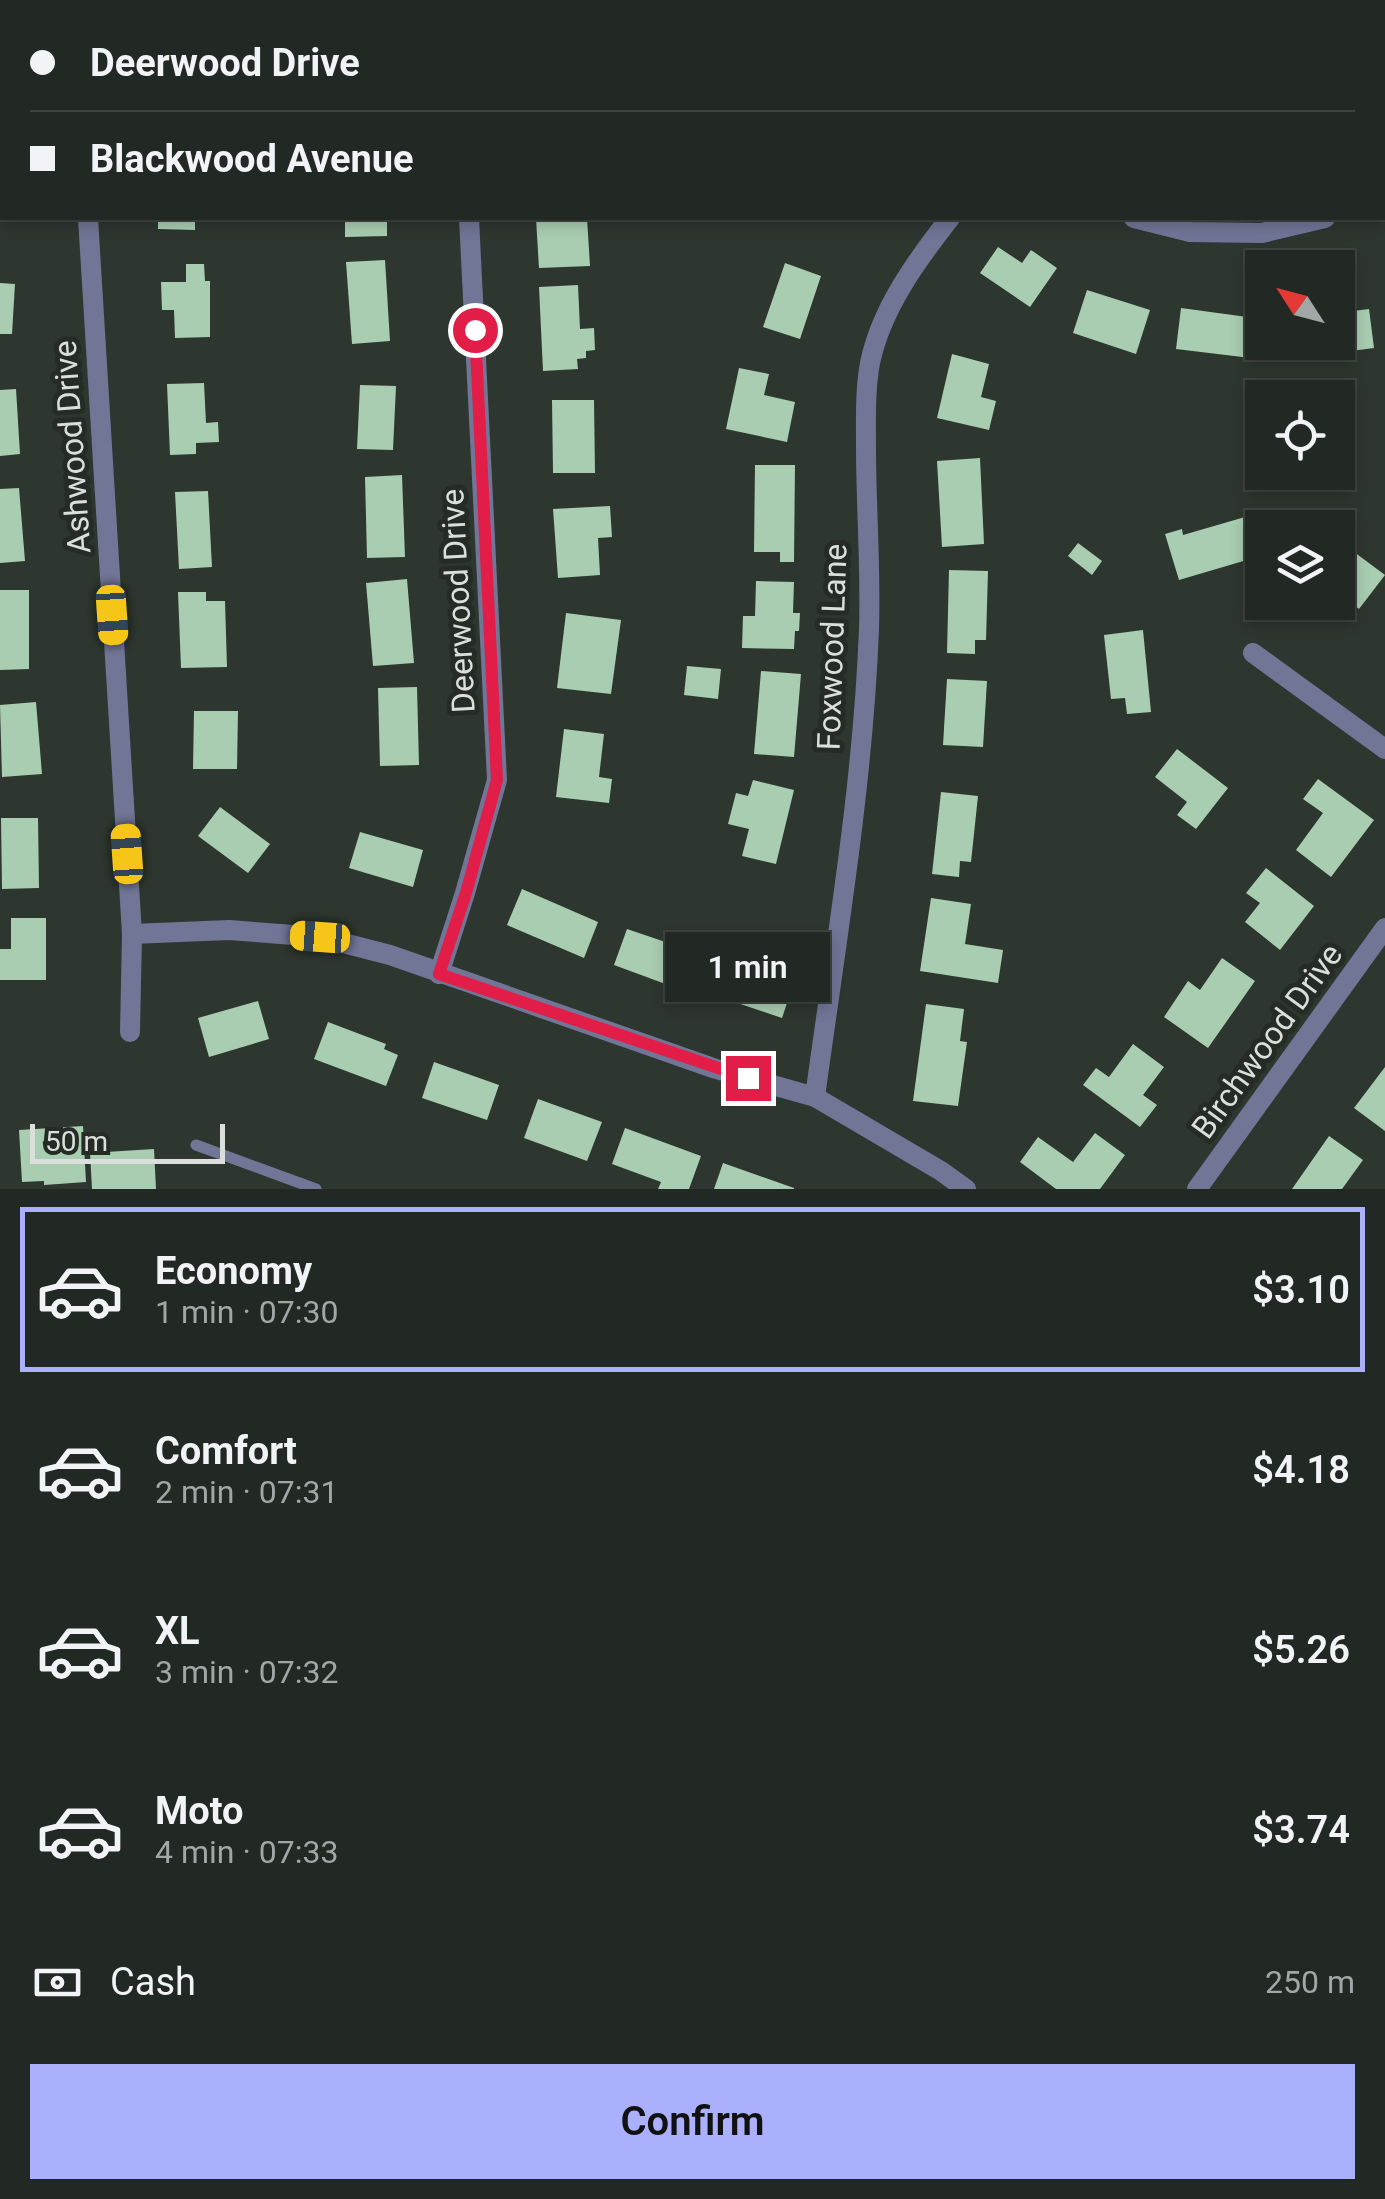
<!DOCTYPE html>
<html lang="en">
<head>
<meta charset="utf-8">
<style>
	body { margin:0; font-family:Roboto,sans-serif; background:#2a302c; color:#f1f3f6; height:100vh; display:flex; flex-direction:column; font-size:38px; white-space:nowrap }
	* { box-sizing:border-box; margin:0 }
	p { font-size:32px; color:#a2a6a6 }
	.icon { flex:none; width:55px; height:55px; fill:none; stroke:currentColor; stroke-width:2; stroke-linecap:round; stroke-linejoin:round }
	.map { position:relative; height:1189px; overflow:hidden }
	.details { display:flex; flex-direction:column; background:#222824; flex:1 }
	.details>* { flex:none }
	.banner { position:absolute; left:0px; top:0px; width:1385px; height:220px; box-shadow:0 5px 15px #0003,0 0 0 2px #3f4441; display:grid; align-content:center; height:220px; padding:0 30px; background:#222824 }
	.needle { width:65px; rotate:306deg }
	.buttons { position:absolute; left:1245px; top:250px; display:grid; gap:20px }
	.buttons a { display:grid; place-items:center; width:110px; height:110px; border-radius:0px; background:#222824; box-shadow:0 5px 15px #0003,0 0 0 2px #3f4441; font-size:50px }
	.scale { position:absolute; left:30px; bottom:25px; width:195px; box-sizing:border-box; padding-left:10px; border:5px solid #dadfdb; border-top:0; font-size:28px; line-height:35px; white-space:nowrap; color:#dadfdb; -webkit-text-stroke:8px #252c26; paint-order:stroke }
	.end { position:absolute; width:45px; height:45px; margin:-22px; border:12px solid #e11d48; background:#fff; box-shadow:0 0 0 5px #fff }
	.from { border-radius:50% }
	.bubble { position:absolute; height:70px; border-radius:0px; background:#222824; box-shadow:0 5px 15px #0003,0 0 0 2px #3f4441; font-size:32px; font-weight:600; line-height:70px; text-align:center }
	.car { position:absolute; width:30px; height:60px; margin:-30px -15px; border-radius:12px; box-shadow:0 0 8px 2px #0007; background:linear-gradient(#f5c518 24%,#345 0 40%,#f5c518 0 76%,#345 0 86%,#f5c518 0) }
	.banner b { display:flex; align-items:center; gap:35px; height:95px; font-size:38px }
	.banner b+b { border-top:2px solid #3f4441 }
	.banner i { width:25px; height:25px; background:#f1f3f6 }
	ul { padding:18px 0 0; list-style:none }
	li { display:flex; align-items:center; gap:30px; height:165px; margin:0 20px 15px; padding:0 10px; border:5px solid transparent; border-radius:0px }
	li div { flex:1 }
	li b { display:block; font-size:38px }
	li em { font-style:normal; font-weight:600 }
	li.current { border-color:#aab0fb }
	li>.icon { width:90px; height:90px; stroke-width:1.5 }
	.pay { display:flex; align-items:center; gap:25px; height:110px; padding:0 30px; font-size:38px }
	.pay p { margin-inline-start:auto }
	.button { display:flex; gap:20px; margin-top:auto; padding:20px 30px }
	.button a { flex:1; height:115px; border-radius:0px; background:#aab0fb; color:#111; font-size:40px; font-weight:600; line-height:115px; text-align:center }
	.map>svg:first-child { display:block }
</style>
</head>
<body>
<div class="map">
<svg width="1385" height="1189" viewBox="0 0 1385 1189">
	<rect width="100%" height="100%" fill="#2e3630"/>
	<!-- building -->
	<g fill="#a9cdb0">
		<path d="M158 218H195V230L158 229Z"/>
		<path d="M345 218H387V236L345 237Z"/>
		<path d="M536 218H587L590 266 539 268Z"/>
		<path d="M998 247 1022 263 1031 250 1057 268 1030 307 980 273Z"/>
		<path d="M385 260 390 341 352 344 346 262Z"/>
		<path d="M785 263 821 276 800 339 763 327Z"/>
		<path d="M186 264H204L205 281H210V337L175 338 174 310H162L161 282H186Z"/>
		<path d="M0 283 15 284 12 334H0Z"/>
		<path d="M578 285 580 329 594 328 595 350 586 351V358L577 359 578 369 543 371 539 287Z"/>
		<path d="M1087 290 1150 310 1136 354 1073 333Z"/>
		<path d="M1181 308 1262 319 1259 359 1176 349Z"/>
		<path d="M1369 309 1374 348 1305 357 1303 342H1338V313Z"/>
		<path d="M952 354 989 364 981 397 996 401 989 430 937 418Z"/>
		<path d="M739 368 769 374 764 395 795 402 787 442 726 429Z"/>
		<path d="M204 383 206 423 218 422 219 442 196 443V454L170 455 167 384Z"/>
		<path d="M360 385 396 386 393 450 357 449Z"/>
		<path d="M16 389 20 454 0 456V390Z"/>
		<path d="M552 400H594L595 473H553Z"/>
		<path d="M980 458 984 544 942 547 937 461Z"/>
		<path d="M755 465H795L794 562H780V552H754Z"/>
		<path d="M402 475 405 557 367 558 365 477Z"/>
		<path d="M19 488 25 561 0 563V489Z"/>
		<path d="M208 491 212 567 179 569 175 492Z"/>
		<path d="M610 506 612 537 598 538 600 575 558 578 553 509Z"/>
		<path d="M1245 517 1257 557 1179 580 1165 534 1182 529 1183 535Z"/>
		<path d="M1338 540 1385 575 1359 609 1338 592Z"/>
		<path d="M1078 543 1102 561 1092 575 1068 556Z"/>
		<path d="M949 570 988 571 986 640H975V654L947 653Z"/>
		<path d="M407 579 414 663 373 666 366 583Z"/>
		<path d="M756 581 794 582 793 613H800L799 631H795L794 649 742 648 743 616H755Z"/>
		<path d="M0 590H29V669L0 670Z"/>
		<path d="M178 592H206V601H225L227 667 181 668Z"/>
		<path d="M566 613 621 620 611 694 557 688Z"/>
		<path d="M1143 630 1151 712 1127 714 1125 698 1111 699 1104 635Z"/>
		<path d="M687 666 721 669 718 699 684 695Z"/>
		<path d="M761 671 801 674 794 757 754 754Z"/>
		<path d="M947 679 987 681 983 747 943 745Z"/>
		<path d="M417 687 419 765 380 766 378 688Z"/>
		<path d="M36 702 42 774 2 777 0 705Z"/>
		<path d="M194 711H238L237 769H193Z"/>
		<path d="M564 729 604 734 599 777 612 779 609 803 556 797Z"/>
		<path d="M1177 749 1228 788 1196 829 1177 815 1187 802 1155 777Z"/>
		<path d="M1318 779 1374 820 1331 877 1296 850 1323 813 1303 799Z"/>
		<path d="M753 780 794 790 776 864 742 856 749 829 728 824 736 793 748 796Z"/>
		<path d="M941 792 978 796 971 862 960 861 959 877 932 874Z"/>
		<path d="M220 807 270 844 248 873 198 836Z"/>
		<path d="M1 818H38L39 888 2 889Z"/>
		<path d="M360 832 423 850 413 887 349 868Z"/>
		<path d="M1266 868 1314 906 1280 950 1245 922 1260 903 1246 893Z"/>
		<path d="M522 889 598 922 584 958 507 925Z"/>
		<path d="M931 898 971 904 965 944 1003 950 998 983 920 971Z"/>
		<path d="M11 918H46V980H0V949H11Z"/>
		<path d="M627 929 692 951 679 989 614 965Z"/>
		<path d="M718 953 795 979 782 1018 705 992Z"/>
		<path d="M1222 958 1255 981 1208 1048 1164 1017 1188 981 1200 990Z"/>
		<path d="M258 1001 269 1039 209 1057 198 1018Z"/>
		<path d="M926 1004 964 1009 960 1041 967 1042 958 1106 913 1101Z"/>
		<path d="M328 1022 386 1044 384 1049 398 1055 386 1086 314 1059Z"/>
		<path d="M1133 1044 1164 1067 1143 1095 1157 1105 1140 1127 1083 1085 1096 1068 1109 1077Z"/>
		<path d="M434 1062 499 1085 487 1120 422 1098Z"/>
		<path d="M1385 1067V1131L1354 1108Z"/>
		<path d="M538 1099 602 1122 587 1161 524 1138Z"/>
		<path d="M83 1126 86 1182 44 1185V1181L22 1182 19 1130Z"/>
		<path d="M625 1128 701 1156 689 1189H658L661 1182 612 1164Z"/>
		<path d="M1095 1133 1125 1155 1100 1189H1056L1020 1162 1038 1137 1073 1162Z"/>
		<path d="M1329 1136 1363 1160 1342 1189H1292Z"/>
		<path d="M154 1149 156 1189H92L90 1153Z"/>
		<path d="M723 1163 794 1188V1189H714Z"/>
	</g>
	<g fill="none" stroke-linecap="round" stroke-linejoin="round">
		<!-- service -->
		<path stroke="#717596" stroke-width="11" d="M196 1145 316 1189"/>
		<!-- minor -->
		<g stroke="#717596" stroke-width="20">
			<path d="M75 0V2"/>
			<path d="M459 0V2"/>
			<path d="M824 0 827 2"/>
			<path d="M1382 195 1385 194"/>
			<path d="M88 218 132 934 130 1032"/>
			<path d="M1134 218 1190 232 1262 233 1325 218"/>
			<path d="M1253 653 1385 749"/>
			<path d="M132 934 229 930 320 937 390 955 716 1069 815 1097 941 1171 966 1189"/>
			<path d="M439 974 465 893 497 780 469 218"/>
			<path d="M815 1097C836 942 863 786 869 629 871 568 866 507 866 447 866 419 865 390 870 363 881 309 917 260 950 218"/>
			<path d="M1197 1189 1385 928"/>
		</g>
	</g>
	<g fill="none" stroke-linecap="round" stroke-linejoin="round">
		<!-- route -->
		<path stroke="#e11d48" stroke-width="12" d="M475 330 497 780 466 893 439 974 748 1078"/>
	</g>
	<g text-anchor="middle" stroke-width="10" stroke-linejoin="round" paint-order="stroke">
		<!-- street labels -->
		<g font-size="32" fill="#dadfdb" stroke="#252c26">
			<text transform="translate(72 447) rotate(-94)" y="11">Ashwood Drive</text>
			<text transform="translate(458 601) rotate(-93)" y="11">Deerwood Drive</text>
			<text transform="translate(832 647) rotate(-88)" y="11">Foxwood Lane</text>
			<text transform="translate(1267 1041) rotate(-54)" y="11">Birchwood Drive</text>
		</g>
	</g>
</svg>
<div class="buttons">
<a><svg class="needle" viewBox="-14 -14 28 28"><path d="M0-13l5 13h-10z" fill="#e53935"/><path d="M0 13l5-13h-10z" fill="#a2a6a6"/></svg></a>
<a><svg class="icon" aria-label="locate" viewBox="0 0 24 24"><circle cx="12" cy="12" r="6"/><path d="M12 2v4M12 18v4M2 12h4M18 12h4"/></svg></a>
<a><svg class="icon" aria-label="layers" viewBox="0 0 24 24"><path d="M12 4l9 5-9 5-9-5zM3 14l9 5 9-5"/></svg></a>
</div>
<div class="scale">50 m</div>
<i class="end from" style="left:475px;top:330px"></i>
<i class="end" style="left:748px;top:1078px"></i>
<div class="bubble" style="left:665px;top:932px;width:165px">1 min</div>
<i class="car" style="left:112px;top:615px;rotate:176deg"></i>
<i class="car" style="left:127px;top:854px;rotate:356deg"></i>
<i class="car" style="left:320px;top:937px;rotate:274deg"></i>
<div class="banner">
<b><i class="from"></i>Deerwood Drive</b>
<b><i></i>Blackwood Avenue</b>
</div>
</div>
<section class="details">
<ul>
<li class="current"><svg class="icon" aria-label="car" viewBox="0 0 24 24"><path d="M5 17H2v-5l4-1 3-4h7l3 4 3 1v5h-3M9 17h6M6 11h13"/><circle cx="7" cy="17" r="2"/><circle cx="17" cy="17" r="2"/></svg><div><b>Economy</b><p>1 min · 07:30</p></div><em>$3.10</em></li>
<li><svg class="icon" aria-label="car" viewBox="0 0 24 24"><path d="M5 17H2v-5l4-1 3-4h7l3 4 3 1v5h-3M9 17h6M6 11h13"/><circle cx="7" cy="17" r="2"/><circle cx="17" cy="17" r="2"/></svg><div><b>Comfort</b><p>2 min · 07:31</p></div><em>$4.18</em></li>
<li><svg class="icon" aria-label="car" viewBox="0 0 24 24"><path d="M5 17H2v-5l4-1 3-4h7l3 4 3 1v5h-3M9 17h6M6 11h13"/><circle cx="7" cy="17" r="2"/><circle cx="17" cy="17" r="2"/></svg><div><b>XL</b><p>3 min · 07:32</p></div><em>$5.26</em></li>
<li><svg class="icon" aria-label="car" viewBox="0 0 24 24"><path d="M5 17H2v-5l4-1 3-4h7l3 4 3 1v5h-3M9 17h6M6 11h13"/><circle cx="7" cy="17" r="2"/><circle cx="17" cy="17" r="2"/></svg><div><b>Moto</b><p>4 min · 07:33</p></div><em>$3.74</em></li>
</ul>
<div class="pay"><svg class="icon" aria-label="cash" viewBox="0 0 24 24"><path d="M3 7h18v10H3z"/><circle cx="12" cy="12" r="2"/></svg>Cash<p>250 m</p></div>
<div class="button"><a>Confirm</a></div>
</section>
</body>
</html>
